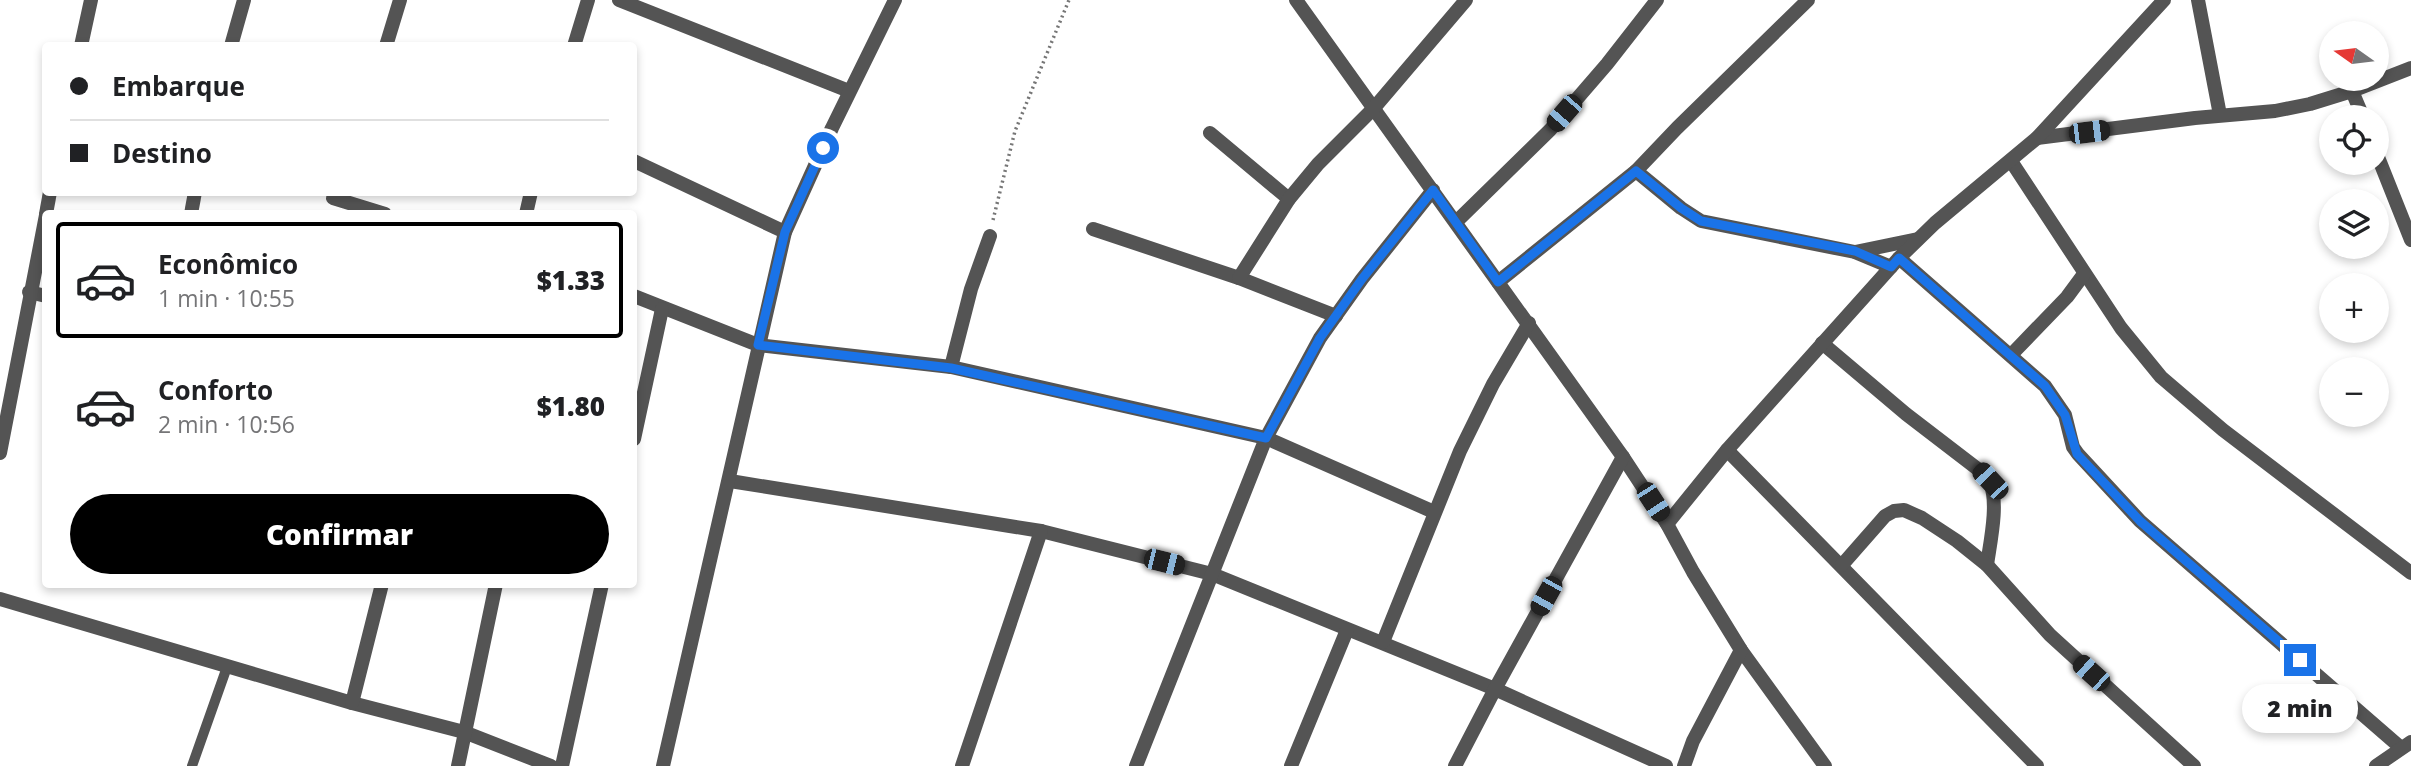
<!DOCTYPE html>
<html lang="pt">
<head>
<meta charset="utf-8">
<style>
	body { margin:0; font-family:"Open Sans",sans-serif; background:#f6f6f6; color:#202124; height:100vh; display:flex; flex-direction:column; font-size:26px; white-space:nowrap }
	* { box-sizing:border-box; margin:0 }
	p { font-size:23px; color:#757577 }
	.icon { flex:none; width:38px; height:38px; fill:none; stroke:currentColor; stroke-width:2; stroke-linecap:round; stroke-linejoin:round }
	.map { position:relative; flex:1; overflow:hidden }
	.drawer { position:absolute; left:42px; top:210px; width:595px; height:378px; display:flex; flex-direction:column; background:#fff; border-radius:7px; box-shadow:0 4px 10px #0003 }
	.drawer>* { flex:none }
	.banner { position:absolute; left:42px; top:42px; width:595px; height:154px; border-radius:7px; box-shadow:0 4px 10px #0003; display:grid; align-content:center; height:154px; padding:0 28px; background:#fff }
	.needle { width:46px; rotate:284deg }
	.fabs { position:absolute; left:2319px; top:21px; display:grid; gap:14px }
	.fabs a { display:grid; place-items:center; width:70px; height:70px; border-radius:50%; background:#fff; box-shadow:0 4px 10px #0003; font-size:35px }
	.end { position:absolute; width:32px; height:32px; margin:-16px; border:9px solid #1a73e8; background:#fff; box-shadow:0 0 0 4px #fff }
	.from { border-radius:50% }
	.bubble { position:absolute; height:49px; border-radius:24px; background:#fff; box-shadow:0 4px 10px #0003; font-size:23px; font-weight:800; line-height:49px; text-align:center }
	.car { position:absolute; width:21px; height:42px; margin:-21px -10px; border-radius:9px; box-shadow:0 0 5px 2px #0007; background:linear-gradient(#222 24%,#8ab4d8 0 40%,#222 0 76%,#8ab4d8 0 86%,#222 0) }
	.banner b { display:flex; align-items:center; gap:24px; height:66px; font-size:26px }
	.banner b+b { border-top:2px solid #e0e0e0 }
	.banner i { width:18px; height:18px; background:#202124 }
	ul { padding:12px 0 0; list-style:none }
	li { display:flex; align-items:center; gap:21px; height:116px; margin:0 14px 10px; padding:0 14px; border:4px solid transparent; border-radius:7px }
	li div { flex:1 }
	li b { display:block; font-size:26px }
	li em { font-style:normal; font-weight:800 }
	li.current { border-color:#000 }
	li>.icon { width:63px; height:63px; stroke-width:1.5 }
	.action { display:flex; gap:14px; margin-top:auto; padding:14px 28px }
	.action a { flex:1; height:80px; border-radius:42px; background:#000; color:#fff; font-size:28px; font-weight:800; line-height:80px; text-align:center }
	.map>svg:first-child { display:block }
</style>
</head>
<body>
<div class="map">
<svg width="2411" height="766" viewBox="0 0 2411 766">
	<rect width="100%" height="100%" fill="#fff"/>
	<g fill="none" stroke-linecap="round" stroke-linejoin="round">
		<!-- path -->
		<path stroke="#767676" stroke-width="3.5" stroke-dasharray="2 3.5" stroke-linecap="butt" d="M993 220 1015 131 1069 0"/>
		<!-- lane -->
		<path stroke="#545454" stroke-width="10" d="M192 766 227 667"/>
		<!-- street -->
		<g stroke="#545454" stroke-width="14">
			<path d="M619 0 849 91"/>
			<path d="M1296 0 1623 457 1667 524 1693 572 1741 650 1825 766"/>
			<path d="M2198 0 2220 115"/>
			<path d="M81 46 91 0"/>
			<path d="M231 46 244 0"/>
			<path d="M386 46 400 0"/>
			<path d="M574 46 588 0"/>
			<path d="M2363 117 2352 91 2411 68"/>
			<path d="M1210 133 1289 199"/>
			<path d="M2037 138 2195 118 2275 111 2310 104 2352 91"/>
			<path d="M2376 152 2411 240"/>
			<path d="M634 161 785 232"/>
			<path d="M2011 161 2121 328 2161 377 2223 430 2411 573"/>
			<path d="M1636 171 1681 208 1701 221 1855 252 1891 267"/>
			<path d="M333 198 385 214"/>
			<path d="M46 214 50 192"/>
			<path d="M191 214 195 192"/>
			<path d="M526 214 531 192"/>
			<path d="M1456 222 1550 130 1607 64 1657 0"/>
			<path d="M1093 229 1239 278 1336 316"/>
			<path d="M1855 252 1918 239"/>
			<path d="M1899 258 2045 386 2065 415 2073 447 2078 454 2140 521 2400 747"/>
			<path d="M1239 278 1289 199 1318 164 1374 108 1466 0"/>
			<path d="M1498 282 1636 171 1677 128 1808 0"/>
			<path d="M29 292 46 296"/>
			<path d="M634 296 758 345 951 367 1266 438 1434 512"/>
			<path d="M1822 343 1906 414 1979 470C1983 474 1988 478 1990 483 1999 503 1990 543 1987 565"/>
			<path d="M2011 355 2067 297 2084 274"/>
			<path d="M951 367 971 289 990 236"/>
			<path d="M634 439 662 309"/>
			<path d="M1727 450 2037 766"/>
			<path d="M0 453 46 215"/>
			<path d="M730 481 1041 531 1212 574 1495 689 1666 766"/>
			<path d="M1667 524 1727 450 1899 258 1935 223 2037 138 2164 0"/>
			<path d="M1842 565 1885 516 1894 511 1904 510 1922 518 1957 541 1987 565 2050 635 2194 766"/>
			<path d="M0 599 352 703 464 732 551 766"/>
			<path d="M1383 642 1460 451 1493 384 1529 323"/>
			<path d="M352 703 382 584"/>
			<path d="M458 766 496 584"/>
			<path d="M562 766 602 584"/>
			<path d="M663 766 785 232 832 128 895 0"/>
			<path d="M962 766 1041 531"/>
			<path d="M1136 766 1266 438 1320 338 1362 279 1433 190"/>
			<path d="M1291 766 1347 630"/>
			<path d="M1455 766 1495 689 1623 457"/>
			<path d="M1684 766 1693 741 1741 650"/>
			<path d="M2376 766 2411 742"/>
		</g>
	</g>
	<g fill="none" stroke-linecap="round" stroke-linejoin="round">
		<!-- route -->
		<path stroke="#1a73e8" stroke-width="9" d="M823 148 785 232 758 345 951 368 1266 438 1320 338 1362 279 1433 190 1498 282 1636 171 1681 208 1701 221 1855 251 1891 267 1899 258 2045 386 2065 415 2077 454 2140 521 2300 660"/>
	</g>
</svg>
<div class="fabs">
<a><svg class="needle" viewBox="-14 -14 28 28"><path d="M0-13l5 13h-10z" fill="#e53935"/><path d="M0 13l5-13h-10z" fill="#757577"/></svg></a>
<a><svg class="icon" aria-label="locate" viewBox="0 0 24 24"><circle cx="12" cy="12" r="6"/><path d="M12 2v4M12 18v4M2 12h4M18 12h4"/></svg></a>
<a><svg class="icon" aria-label="layers" viewBox="0 0 24 24"><path d="M12 4l9 5-9 5-9-5zM3 14l9 5 9-5"/></svg></a>
<a>+</a>
<a>−</a>
</div>
<i class="end from" style="left:823px;top:148px"></i>
<i class="end" style="left:2300px;top:660px"></i>
<div class="bubble" style="left:2242px;top:684px;width:116px">2 min</div>
<i class="car" style="left:1564px;top:113px;rotate:221deg"></i>
<i class="car" style="left:2089px;top:132px;rotate:83deg"></i>
<i class="car" style="left:1990px;top:481px;rotate:317deg"></i>
<i class="car" style="left:1653px;top:502px;rotate:147deg"></i>
<i class="car" style="left:1164px;top:562px;rotate:104deg"></i>
<i class="car" style="left:1546px;top:596px;rotate:209deg"></i>
<i class="car" style="left:2091px;top:673px;rotate:312deg"></i>
<div class="banner">
<b><i class="from"></i>Embarque</b>
<b><i></i>Destino</b>
</div>
<section class="drawer">
<ul>
<li class="current"><svg class="icon" aria-label="car" viewBox="0 0 24 24"><path d="M5 17H2v-5l4-1 3-4h7l3 4 3 1v5h-3M9 17h6M6 11h13"/><circle cx="7" cy="17" r="2"/><circle cx="17" cy="17" r="2"/></svg><div><b>Econômico</b><p>1 min · 10:55</p></div><em>$1.33</em></li>
<li><svg class="icon" aria-label="car" viewBox="0 0 24 24"><path d="M5 17H2v-5l4-1 3-4h7l3 4 3 1v5h-3M9 17h6M6 11h13"/><circle cx="7" cy="17" r="2"/><circle cx="17" cy="17" r="2"/></svg><div><b>Conforto</b><p>2 min · 10:56</p></div><em>$1.80</em></li>
</ul>
<div class="action"><a>Confirmar</a></div>
</section>
</div>
</body>
</html>
